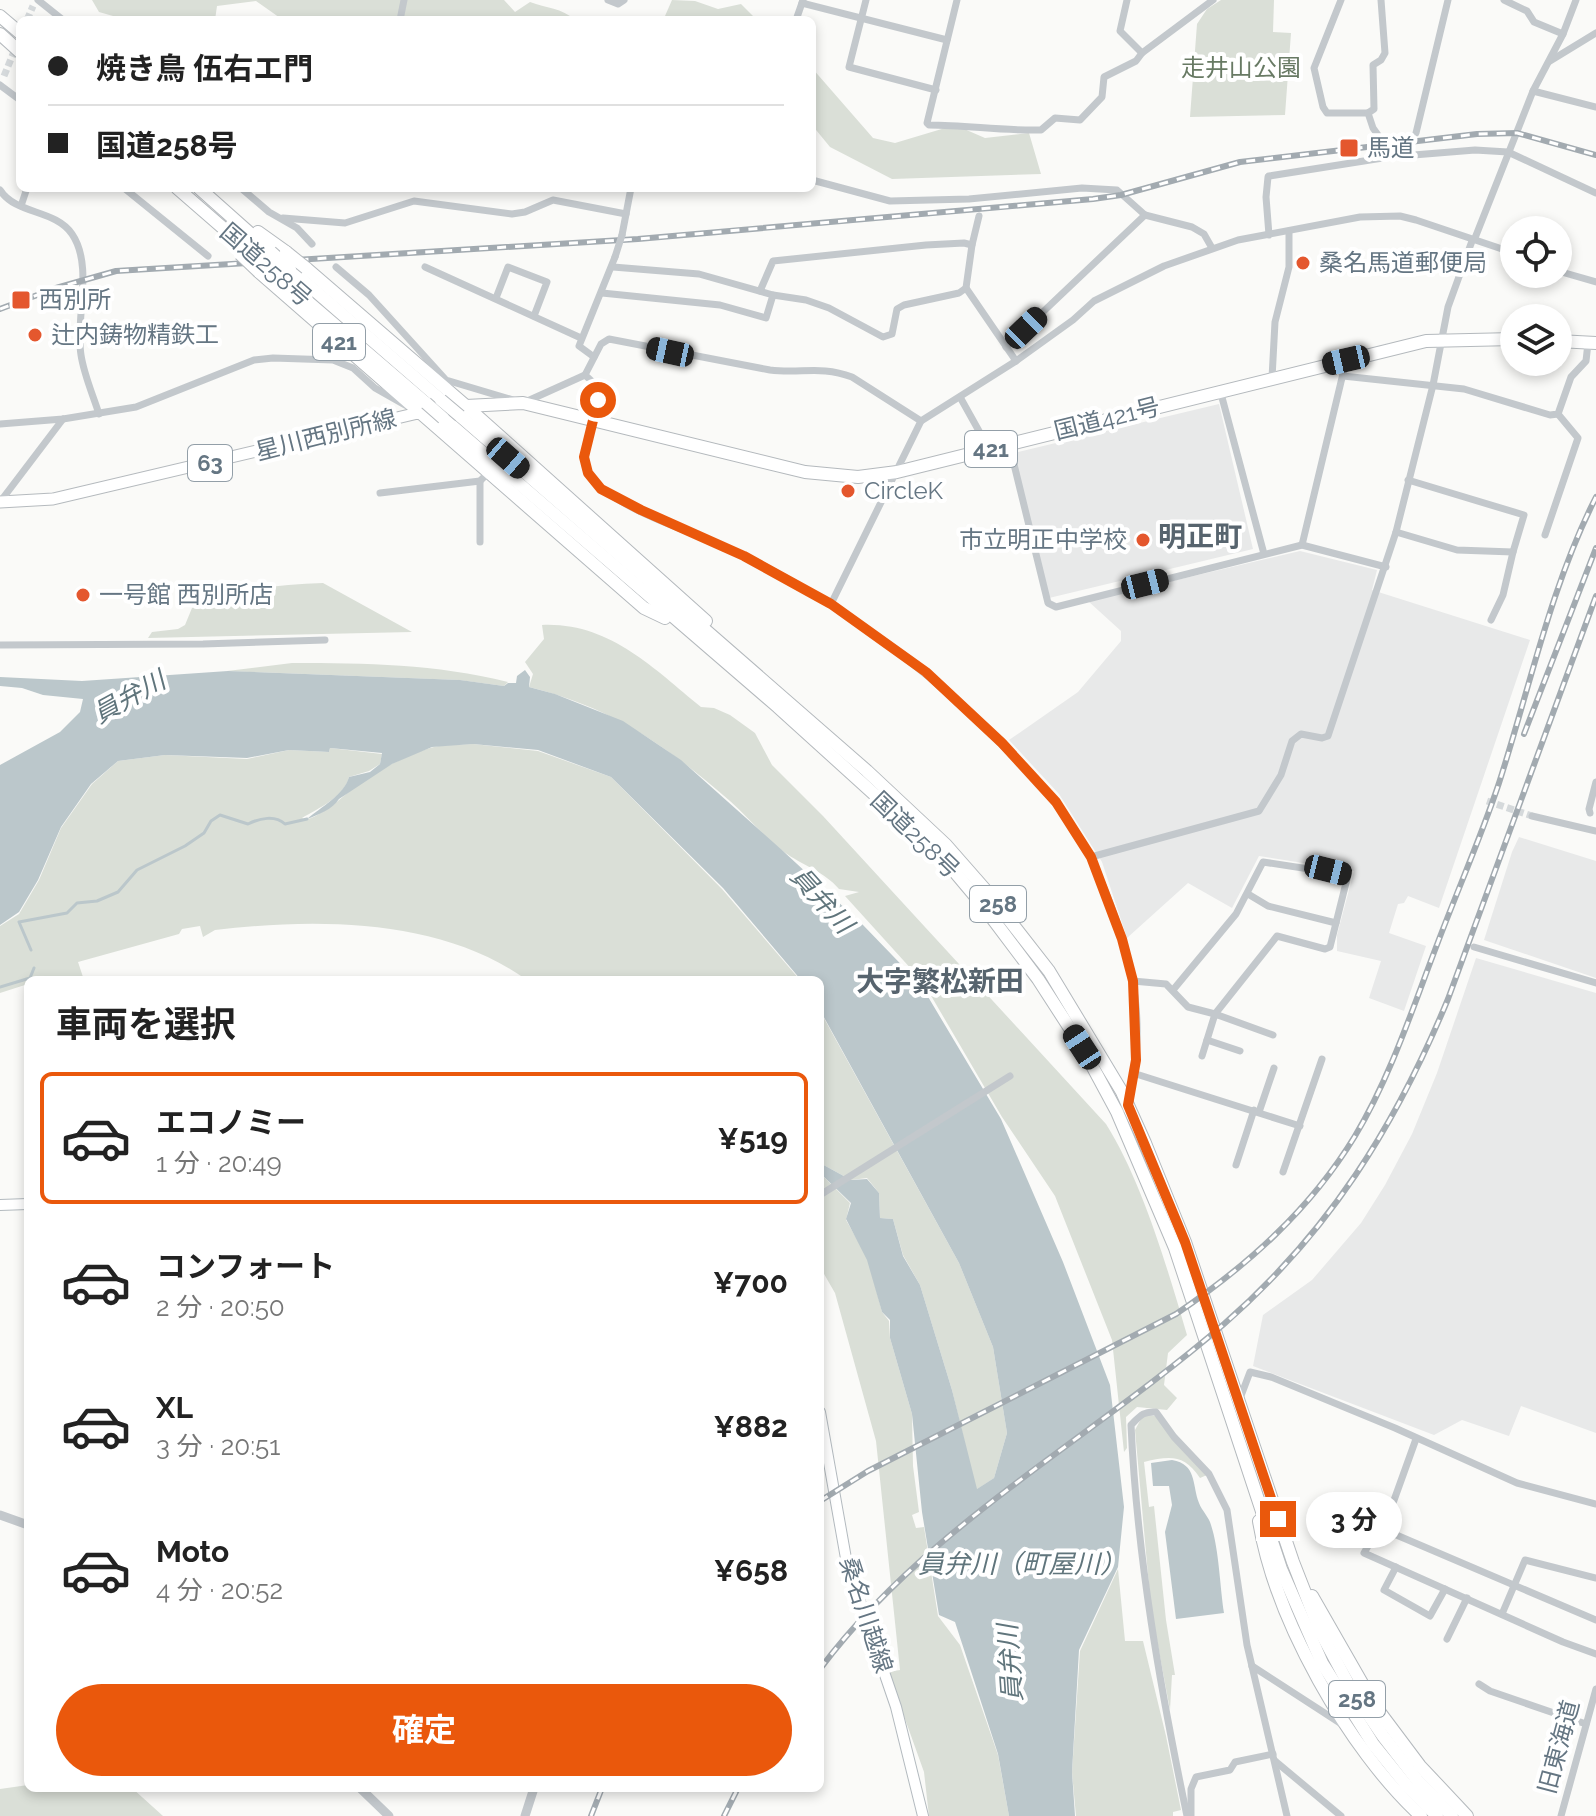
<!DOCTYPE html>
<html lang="ja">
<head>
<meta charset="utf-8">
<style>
	body { margin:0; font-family:Raleway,"Noto Sans JP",sans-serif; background:#f2f2f2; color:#222; height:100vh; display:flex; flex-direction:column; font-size:30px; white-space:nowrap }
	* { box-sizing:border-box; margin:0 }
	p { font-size:26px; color:#767676 }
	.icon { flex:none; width:44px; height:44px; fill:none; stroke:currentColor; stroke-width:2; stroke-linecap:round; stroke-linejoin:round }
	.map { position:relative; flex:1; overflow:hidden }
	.panel { position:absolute; left:24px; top:976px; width:800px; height:816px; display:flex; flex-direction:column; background:#fff; border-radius:12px; box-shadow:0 4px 12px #0003 }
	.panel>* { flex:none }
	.banner { position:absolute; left:16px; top:16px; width:800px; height:176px; border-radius:12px; box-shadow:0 4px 12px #0003; display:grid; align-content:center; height:176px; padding:0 32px; background:#fff }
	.buttons { position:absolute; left:1500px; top:216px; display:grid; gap:16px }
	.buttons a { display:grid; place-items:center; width:72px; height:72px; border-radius:50%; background:#fff; box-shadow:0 4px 12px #0003; font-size:40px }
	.end { position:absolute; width:36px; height:36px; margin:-18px; border:10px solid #ea580c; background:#fff; box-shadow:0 0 0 4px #fff }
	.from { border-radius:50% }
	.bubble { position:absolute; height:56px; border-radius:28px; background:#fff; box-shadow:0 4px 12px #0003; font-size:26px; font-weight:700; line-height:56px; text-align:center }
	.car { position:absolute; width:24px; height:48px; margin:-24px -12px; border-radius:10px; box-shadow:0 0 6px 2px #0007; background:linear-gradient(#222 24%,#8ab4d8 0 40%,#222 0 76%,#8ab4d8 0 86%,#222 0) }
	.banner b { display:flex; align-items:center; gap:28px; height:76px; font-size:30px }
	.banner b+b { border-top:2px solid #e0e0e0 }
	.banner i { width:20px; height:20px; background:#222 }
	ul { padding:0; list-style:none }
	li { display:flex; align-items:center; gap:24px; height:132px; margin:0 16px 12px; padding:0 16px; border:4px solid transparent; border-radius:12px }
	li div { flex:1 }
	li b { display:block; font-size:30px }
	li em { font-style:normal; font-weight:700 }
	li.current { border-color:#ea580c }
	li>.icon { width:72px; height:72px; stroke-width:1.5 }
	h2 { padding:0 32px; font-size:36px; line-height:96px }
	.button { display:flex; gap:16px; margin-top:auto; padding:16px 32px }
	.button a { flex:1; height:92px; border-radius:48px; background:#ea580c; color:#fff; font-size:32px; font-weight:700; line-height:92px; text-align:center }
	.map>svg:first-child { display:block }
</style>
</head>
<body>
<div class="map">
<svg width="1596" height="1816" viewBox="0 0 1596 1816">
	<rect width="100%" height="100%" fill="#fafaf8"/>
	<!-- built -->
	<g fill="#e8e9e9">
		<path d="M1219 404 1253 549 1049 598 1014 453Z"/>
		<path d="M1300 551 1377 570 1372 590 1530 640 1439 908 1408 896 1404 903 1398 904 1389 933 1426 946 1404 1011 1369 998 1381 961 1337 951V935L1354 871 1259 856 1232 908 1188 883 1127 938 1102 862 1059 794 1009 740 1078 692 1121 641V631L1088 601Z"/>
		<path d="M1519 837 1596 861V978L1484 940 1512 852Z"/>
		<path d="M1476 958 1596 993V1433L1521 1406 1509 1436 1462 1420 1434 1435 1253 1366 1263 1315 1312 1280 1361 1223 1385 1185 1412 1134 1437 1073Z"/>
	</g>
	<!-- green -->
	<g fill="#dadfd7">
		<path d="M92 0H504L515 12 530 2C546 8 562 8 575 20H283L256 1 217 6 215 20H127L99 12Z"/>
		<path d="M672 0 695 1 718 9 741 4 757 20H660L665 16Z"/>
		<path d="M1221 0H1274L1273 32 1291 33 1285 115 1190 117 1197 24 1207 9Z"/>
		<path d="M812 68 873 138 895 143 955 125 985 138 1029 133 1041 174 892 179 830 147 812 125Z"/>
		<path d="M323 583 412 632 148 638 152 632 178 629 185 625 192 608C233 590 278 584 323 583Z"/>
		<path d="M542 625C609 622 653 668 701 707L714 708 730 715 755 733 772 765 823 816 1106 1124C1142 1181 1168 1270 1187 1335L1168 1353 1164 1385 1177 1398 1167 1410 1137 1407 1126 1417 1127 1448 1124 1452 1112 1340 1055 1196 1002 1117 923 982 845 896 859 892 839 889C825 872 802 865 784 852 764 837 748 817 730 801 667 746 611 707 529 687L533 674 525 662 544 639Z"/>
		<path d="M292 663C367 663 435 664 508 682L504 686 459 680 227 671Z"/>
		<path d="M473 744 538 751 611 777 722 889 800 980H527C440 918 317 918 215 930L203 937 200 926 182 929 179 934 78 962 84 980H28V984L0 993V926L19 914 39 880 61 828 92 784 118 761 165 755 247 759 289 750 329 752 330 748 382 754 380 764 369 771 349 777C344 797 319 808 302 818L306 820C330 812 346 792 367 778 386 766 408 755 430 748 443 744 459 745 473 744Z"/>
		<path d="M820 1011 959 1263 993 1347 1007 1433 994 1478 976 1490 952 1390 920 1285 903 1255 893 1219 880 1218 879 1193 867 1178 851 1180 820 1163Z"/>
		<path d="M820 1173 850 1203 846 1220 868 1259 882 1312 889 1321 890 1338 912 1414 913 1466 919 1512 912 1515 916 1528 924 1527 938 1616 960 1645 998 1755 1009 1816H929L924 1772 871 1624 894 1671 900 1670 876 1441 835 1293 820 1267Z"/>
		<path d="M1148 1415 1155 1416 1207 1475 1200 1478C1184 1454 1170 1456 1144 1462L1149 1507 1154 1506 1166 1620 1175 1675H1172L1170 1710 1151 1608 1135 1430 1142 1417Z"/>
		<path d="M1118 1569 1125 1641H1143L1166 1736 1181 1810 1173 1812V1816H1076L1072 1772 1080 1651Z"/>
		<path d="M28 1785V1788H132L163 1816H0V1789Z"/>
	</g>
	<!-- water -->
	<g fill="#bbc7cb">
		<path d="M525 670 530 677 529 687 555 694 623 721 681 760 783 851 863 925 921 985 1001 1119 1063 1262 1110 1385 1124 1507 1118 1567 1079 1650 1072 1772 1075 1816H1009L998 1754 955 1622 939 1615 922 1512 912 1414 890 1338V1320L882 1312 867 1260 846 1219 851 1203 820 1173V1163L851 1180 867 1179 879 1193 880 1218 893 1219 903 1256 920 1285 952 1390 977 1489 994 1478 1007 1433 993 1347 959 1263 820 1010V980H801L723 888 611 777 538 750 473 744 432 747 392 764 339 799C333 809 318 815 307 819 321 807 344 795 349 777L370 772 380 764 382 753 330 748 329 752 289 750 247 758 165 755 118 761 91 784 61 827 38 880 19 912 0 925V765L60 732 80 712 83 699 43 695 22 688 0 686V677L82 681 228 671 460 680 504 686 508 683H516L517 676Z"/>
		<path d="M1172 1460C1197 1464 1192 1485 1199 1503 1202 1511 1209 1517 1211 1525 1219 1549 1220 1587 1224 1613L1176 1619 1165 1532 1172 1505 1169 1486H1153L1151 1463Z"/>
	</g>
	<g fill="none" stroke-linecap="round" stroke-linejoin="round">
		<!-- stream -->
		<g stroke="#bbc7cb" stroke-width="3">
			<path d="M31 950 19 922 67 913 77 903 97 901 118 892 137 870 185 846 204 833 211 821 220 815 248 824C260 818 275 815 285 824L307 819"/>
			<path d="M0 987 30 978 34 968"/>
		</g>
		<!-- minor-tunnel -->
		<g stroke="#d5d9db" stroke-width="7" stroke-dasharray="7 3.5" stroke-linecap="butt">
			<path d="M27 20 33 6"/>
			<path d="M4 76 20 37"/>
			<path d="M1487 801 1532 816"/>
		</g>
		<!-- secondary casing -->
		<g stroke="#b3babf" stroke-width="12">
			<g id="secondary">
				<path d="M0 1205 28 1204"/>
				<path d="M820 1412 847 1564 896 1707 923 1816"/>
			</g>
		</g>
		<!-- primary casing -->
		<g stroke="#b5babe" stroke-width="13">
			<path id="primary" d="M0 502 53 499 418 413"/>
		</g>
		<!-- trunk casing -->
		<g stroke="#b4b9bd" stroke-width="14">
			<g id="trunk">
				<path d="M0 16 20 33"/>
				<path d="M0 34 20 52"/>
				<path d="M177 188 253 254"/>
				<path d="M199 188 271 252"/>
				<path d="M258 232 286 252"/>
				<path d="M306 268 466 406 706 621"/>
				<path d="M290 269 441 400"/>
				<path d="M272 271 426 403"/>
				<path d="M259 272 644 608 665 618"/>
				<path d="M1558 341 1596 343"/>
				<path d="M418 413 466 406 523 403 805 472 858 477 897 472 1426 341 1514 339"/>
				<path d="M460 416 867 771 946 845 989 894 1049 971 1122 1092 1145 1143 1185 1242 1293 1562 1320 1631 1351 1689 1383 1736 1417 1780 1452 1816"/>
				<path d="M443 418 778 707 938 852 980 902 1038 979 1082 1047 1117 1112 1175 1248 1281 1569 1322 1663 1373 1744 1407 1786 1437 1816"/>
				<path d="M1259 1521C1275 1619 1348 1749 1421 1816"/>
				<path d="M1312 1596 1375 1706 1420 1766 1467 1816"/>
			</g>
		</g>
		<!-- minor -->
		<g stroke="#c3c8cc" stroke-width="7">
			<path d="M38 0 63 20"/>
			<path d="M608 0 618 4 624 0"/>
			<path d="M866 0 849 67 936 90"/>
			<path d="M957 0 927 123 929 125C967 125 1002 131 1041 130L1055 118 1080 120 1102 97 1104 77 1136 61 1142 53"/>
			<path d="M1127 0 1120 31 1142 53 1213 0"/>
			<path d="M1341 0 1314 68 1323 107 1327 113H1368L1373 128 1388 149 1389 157"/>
			<path d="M1504 0 1527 11 1534 22 1563 34"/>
			<path d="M802 3 947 40"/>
			<path d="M400 20 404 0"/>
			<path d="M796 20 803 0"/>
			<path d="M1550 61 1596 33"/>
			<path d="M0 85 20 100"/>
			<path d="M1533 91 1596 107"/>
			<path d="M1368 113 1374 109 1373 65 1381 60 1385 53 1381 0"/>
			<path d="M1416 133 1448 0"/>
			<path d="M1269 176 1389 157 1475 150 1508 152 1596 193"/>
			<path d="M1268 177 1266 197 1269 235"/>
			<path d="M812 180 890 201 969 199 1082 188 1117 190 1145 215 1192 227 1204 234 1212 248"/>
			<path d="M124 188 208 256"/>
			<path d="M241 188 269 212 297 228 312 244"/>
			<path d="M0 190C16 215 55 209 72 234 94 266 75 319 81 355 84 375 93 395 99 414"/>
			<path d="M21 206 27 188"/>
			<path d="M283 218 345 223 414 201 512 214 525 212 553 200 626 214"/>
			<path d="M622 235 631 188"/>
			<path d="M336 267 369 295 446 380 523 403 585 375 601 344 609 339 770 370C801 374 820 365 852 377L921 421"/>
			<path d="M425 267 581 338"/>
			<path d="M613 267 699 274 773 295 806 300 829 308 883 337 892 334 897 309 904 305 959 293 966 288 972 245 979 216"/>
			<path d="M1558 271 1596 282"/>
			<path d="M966 288 1016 361"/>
			<path d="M760 291 773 261 926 245 964 243 972 245"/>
			<path d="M602 293 720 305 766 318 773 295"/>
			<path d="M496 298 508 267 547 282 534 316"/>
			<path d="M1006 347 1145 215"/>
			<path d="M594 357 579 346 615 257"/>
			<path d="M585 375C589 379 595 383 597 389 609 421 559 458 602 489 644 520 699 533 745 556 850 609 943 680 1023 767 1049 795 1075 824 1091 859 1109 896 1124 939 1132 979 1137 1003 1138 1033 1136 1058 1135 1073 1130 1090 1128 1105L1117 1112"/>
			<path d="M1343 376 1464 389 1550 415 1558 414 1571 377 1586 361 1588 343"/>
			<path d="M1272 378 1275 322 1289 267V231"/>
			<path d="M1220 390 1264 554"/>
			<path d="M960 397 989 449"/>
			<path d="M0 424 63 419 136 407 254 360 273 358 333 360 353 368 375 388 405 405"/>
			<path d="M1009 444 1048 603 1056 607 1302 545 1386 567"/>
			<path d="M380 493 480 481 489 472"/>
			<path d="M0 502 63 419"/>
			<path d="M1396 532 1457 550 1513 552 1524 515 1408 480"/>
			<path d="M1545 535 1578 438 1558 414"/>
			<path d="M480 542V481"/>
			<path d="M1302 545 1346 361"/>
			<path d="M831 604 921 421 1016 361 1073 320 1094 301 1164 266 1238 240 1360 217 1400 216 1416 220 1514 253"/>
			<path d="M1491 620 1503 595 1513 552"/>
			<path d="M0 645 203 644 325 640"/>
			<path d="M1590 813 1589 809 1596 782"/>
			<path d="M1532 816 1596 831"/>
			<path d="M1091 857 1259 811 1281 775 1292 741 1301 734 1322 738 1328 736 1396 532 1433 385 1448 307 1472 241 1475 238 1533 91 1563 34 1576 0"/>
			<path d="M1474 947 1596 983"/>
			<path d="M1133 981 1166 984 1188 1007 1215 1014 1277 936 1325 949 1330 947 1336 923 1268 906 1248 894"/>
			<path d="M1173 990 1236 914 1263 862 1348 875 1336 923"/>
			<path d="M1207 1040 1240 1051"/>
			<path d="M1202 1056 1215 1014 1273 1035"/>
			<path d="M1133 1073 1300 1126"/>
			<path d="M1259 1112 1274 1068"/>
			<path d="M1236 1165 1254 1110"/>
			<path d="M1283 1172 1322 1059"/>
			<path d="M820 1195 1010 1076"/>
			<path d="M1239 1401 1250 1372 1271 1377 1395 1428 1517 1483 1596 1504"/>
			<path d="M1416 1439 1393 1503 1364 1553 1563 1642 1596 1654"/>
			<path d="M1380 1528 1596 1620"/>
			<path d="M1396 1567 1384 1590 1430 1616 1445 1589"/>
			<path d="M1502 1614 1525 1560 1596 1578"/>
			<path d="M1447 1639 1467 1598"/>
			<path d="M1252 1666 1340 1723"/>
			<path d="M1479 1684 1490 1691 1586 1724"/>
			<path d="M1275 1761 1341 1816"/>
			<path d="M1187 1816C1160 1687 1137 1557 1131 1425 1140 1416 1143 1411 1156 1412L1174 1437 1209 1474 1227 1510 1247 1645 1287 1816"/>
			<path d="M1191 1816V1789L1196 1777 1230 1770 1235 1762 1273 1754"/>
			<path d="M1561 1816 1596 1689"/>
		</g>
		<!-- tertiary -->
		<g stroke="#c3c8cc" stroke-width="9">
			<path d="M0 1515 28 1525"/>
			<path d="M360 1788 389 1816"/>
			<path d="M525 1816 534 1788"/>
		</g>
		<!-- secondary -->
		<use href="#secondary" stroke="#fff" stroke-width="10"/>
		<!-- primary -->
		<use href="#primary" stroke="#fff" stroke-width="11"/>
		<!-- trunk -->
		<use href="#trunk" stroke="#fff" stroke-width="12"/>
		<!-- rail casing -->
		<g stroke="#a2aab0" stroke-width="6">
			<g id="rail">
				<path d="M0 309 56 288 116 271 638 239 1093 199 1121 195 1240 162 1477 134 1517 133 1596 155"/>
				<path d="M1524 734 1596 548"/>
				<path d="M820 1501 868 1471 1176 1314C1247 1266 1310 1210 1355 1136 1391 1076 1413 1007 1438 942 1458 889 1481 837 1499 783 1530 687 1550 588 1596 497"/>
				<path d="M820 1669C928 1525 1090 1440 1224 1324 1329 1232 1395 1127 1448 999L1596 596"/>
				<path d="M591 1816 602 1788"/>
				<path d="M724 1816 738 1788"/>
			</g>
		</g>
		<!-- rail -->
		<use href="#rail" stroke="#fff" stroke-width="3" stroke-dasharray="9" stroke-linecap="butt"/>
		<!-- trunk-bridge casing -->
		<g stroke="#b4b9bd" stroke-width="14" stroke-linecap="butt">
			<g id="trunk-bridge">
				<path d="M271 252 290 269"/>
				<path d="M286 252 306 268"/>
				<path d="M240 254 259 272"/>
				<path d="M253 254 272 271"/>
				<path d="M441 400 460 416"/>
				<path d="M426 403 443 418"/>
			</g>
		</g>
		<!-- minor-bridge -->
		<path stroke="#c3c8cc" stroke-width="7" d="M615 257 622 235"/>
		<!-- trunk-bridge -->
		<use href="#trunk-bridge" stroke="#fff" stroke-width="12"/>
	</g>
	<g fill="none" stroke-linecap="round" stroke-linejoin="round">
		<!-- route -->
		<path stroke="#ea580c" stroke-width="10" d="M598 400 584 457 588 473 601 489 641 510 744 556 831 604 926 672 1002 743 1056 802 1091 857 1122 939 1133 981 1136 1060 1128 1105 1185 1242 1278 1519"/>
	</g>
	<!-- markers -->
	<g fill="#e4572e" stroke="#fff" stroke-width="3">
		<rect x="1339" y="138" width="20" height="20" rx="4"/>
		<circle cx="1303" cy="263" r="8"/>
		<rect x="11" y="290" width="20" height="20" rx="4"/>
		<circle cx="35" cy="335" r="8"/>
		<circle cx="848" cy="491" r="8"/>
		<circle cx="1143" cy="540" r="8"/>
		<circle cx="83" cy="595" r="8"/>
	</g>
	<g text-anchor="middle" stroke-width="8" stroke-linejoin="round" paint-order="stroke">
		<!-- shield labels -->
		<g fill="#fff" stroke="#939fa8" stroke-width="2">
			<rect x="313" y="324" width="52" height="36" rx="6"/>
			<rect x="965" y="431" width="52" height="36" rx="6"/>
			<rect x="188" y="445" width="44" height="36" rx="6"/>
			<rect x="970" y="886" width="56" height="36" rx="6"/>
			<rect x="1329" y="1681" width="56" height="36" rx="6"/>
		</g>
		<g font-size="22" font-weight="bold" fill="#657683">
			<text x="339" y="350">421</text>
			<text x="991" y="457">421</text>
			<text x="210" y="471">63</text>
			<text x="998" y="912">258</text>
			<text x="1357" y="1707">258</text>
		</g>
		<!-- park labels -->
		<g font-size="24" fill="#687a64" stroke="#fff">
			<text x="1241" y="76">走井山公園</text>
		</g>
		<!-- poi labels -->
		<g font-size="24" fill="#657683" stroke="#fff" text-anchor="start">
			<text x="1367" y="156">馬道</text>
			<text x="1319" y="271">桑名馬道郵便局</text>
			<text x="39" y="308">西別所</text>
			<text x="51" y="343">辻内鋳物精鉄工</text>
			<text x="864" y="499">CircleK</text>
			<text x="1127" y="548" text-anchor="end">市立明正中学校</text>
			<text x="99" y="603">一号館 西別所店</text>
		</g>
		<!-- street labels -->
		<g font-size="24" fill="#657683" stroke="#fff">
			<text transform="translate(266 265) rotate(41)" y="8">国道258号</text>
			<text transform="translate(1107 419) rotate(-14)" y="8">国道421号</text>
			<text transform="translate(326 435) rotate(-14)" y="8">星川西別所線</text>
			<text transform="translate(915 835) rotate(44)" y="8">国道258号</text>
			<text transform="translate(866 1615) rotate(72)" y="8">桑名川越線</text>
			<text transform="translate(1559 1747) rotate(-75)" y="8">旧東海道</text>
		</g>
		<!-- water labels -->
		<g font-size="26" font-style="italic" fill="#60757c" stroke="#fff">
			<text transform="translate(129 697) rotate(-29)" y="9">員弁川</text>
			<text transform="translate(822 900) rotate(48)" y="9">員弁川</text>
			<text x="1022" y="1573">員弁川（町屋川）</text>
			<text transform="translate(1010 1663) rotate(-94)" y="9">員弁川</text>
		</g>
		<!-- quarter labels -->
		<g font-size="28" font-weight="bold" fill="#57646e" stroke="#fff">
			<text x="1200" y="546">明正町</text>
			<text x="940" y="991">大字繁松新田</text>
		</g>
	</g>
</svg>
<div class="buttons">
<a><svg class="icon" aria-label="locate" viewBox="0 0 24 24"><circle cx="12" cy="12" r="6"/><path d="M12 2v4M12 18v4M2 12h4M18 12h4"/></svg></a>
<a><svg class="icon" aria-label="layers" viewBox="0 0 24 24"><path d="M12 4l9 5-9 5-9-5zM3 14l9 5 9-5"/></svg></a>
</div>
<i class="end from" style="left:598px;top:400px"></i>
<i class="end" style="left:1278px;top:1519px"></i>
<div class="bubble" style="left:1306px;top:1492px;width:96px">3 分</div>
<i class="car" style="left:1026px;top:328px;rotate:46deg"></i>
<i class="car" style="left:670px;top:352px;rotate:282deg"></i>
<i class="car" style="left:1346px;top:360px;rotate:257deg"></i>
<i class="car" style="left:508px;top:458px;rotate:131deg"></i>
<i class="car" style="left:1145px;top:584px;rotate:76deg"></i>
<i class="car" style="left:1328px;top:870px;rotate:104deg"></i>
<i class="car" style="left:1082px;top:1047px;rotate:327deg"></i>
<div class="banner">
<b><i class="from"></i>焼き鳥 伍右エ門</b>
<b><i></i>国道258号</b>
</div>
<section class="panel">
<h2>車両を選択</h2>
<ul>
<li class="current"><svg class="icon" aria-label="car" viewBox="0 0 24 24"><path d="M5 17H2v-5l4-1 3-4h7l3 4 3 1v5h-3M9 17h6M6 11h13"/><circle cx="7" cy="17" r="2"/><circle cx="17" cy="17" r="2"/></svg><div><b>エコノミー</b><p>1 分 · 20:49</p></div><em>¥519</em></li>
<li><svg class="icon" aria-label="car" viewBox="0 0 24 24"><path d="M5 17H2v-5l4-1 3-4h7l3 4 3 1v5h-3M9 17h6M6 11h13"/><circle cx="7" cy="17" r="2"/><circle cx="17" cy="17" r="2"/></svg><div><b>コンフォート</b><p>2 分 · 20:50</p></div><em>¥700</em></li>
<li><svg class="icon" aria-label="car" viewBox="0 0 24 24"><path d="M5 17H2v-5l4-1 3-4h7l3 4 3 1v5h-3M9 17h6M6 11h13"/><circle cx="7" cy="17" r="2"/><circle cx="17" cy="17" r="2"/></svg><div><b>XL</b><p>3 分 · 20:51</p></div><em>¥882</em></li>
<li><svg class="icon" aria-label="car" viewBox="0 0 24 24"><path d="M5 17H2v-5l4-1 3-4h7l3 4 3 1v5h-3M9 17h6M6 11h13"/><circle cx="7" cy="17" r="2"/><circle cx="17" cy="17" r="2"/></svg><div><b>Moto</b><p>4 分 · 20:52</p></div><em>¥658</em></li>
</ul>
<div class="button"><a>確定</a></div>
</section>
</div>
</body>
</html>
